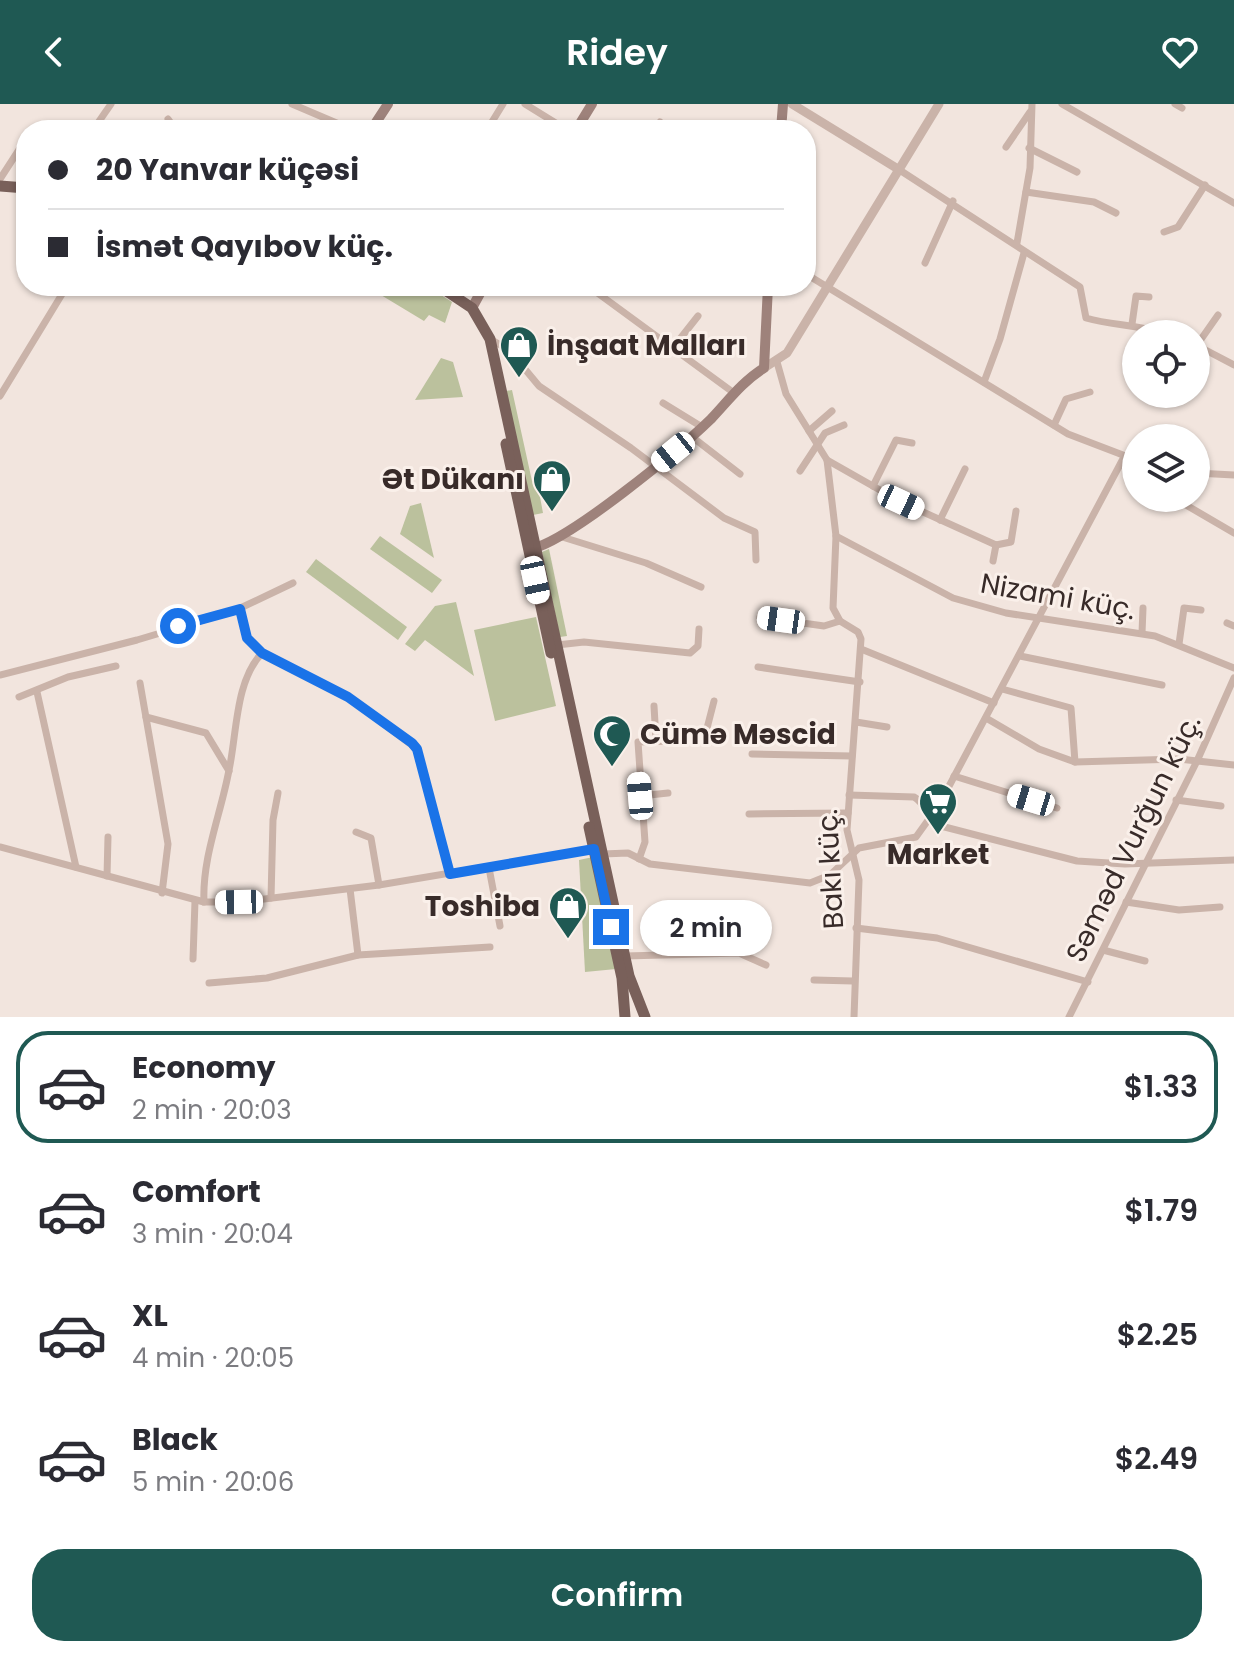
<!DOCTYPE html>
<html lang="en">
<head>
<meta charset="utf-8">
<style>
	body { margin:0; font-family:Poppins,sans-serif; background:#f2f2f3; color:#2b2b33; height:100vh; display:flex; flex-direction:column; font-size:30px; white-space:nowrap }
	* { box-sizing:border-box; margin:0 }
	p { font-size:26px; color:#7c7c81 }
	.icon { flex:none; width:44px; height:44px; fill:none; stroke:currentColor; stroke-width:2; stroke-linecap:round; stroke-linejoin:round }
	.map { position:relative; height:913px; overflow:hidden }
	.side { display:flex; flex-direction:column; background:#fff; flex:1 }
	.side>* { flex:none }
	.hud { position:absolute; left:16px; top:16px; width:800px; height:176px; border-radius:32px; box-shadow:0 2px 6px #0004; display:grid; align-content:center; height:176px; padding:0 32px; background:#fff }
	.tools { position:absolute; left:1122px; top:216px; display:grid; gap:16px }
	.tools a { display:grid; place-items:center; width:88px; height:88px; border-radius:50%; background:#fff; box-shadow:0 2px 6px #0004; font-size:40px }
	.end { position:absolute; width:36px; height:36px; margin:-18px; border:10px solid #1a73e8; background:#fff; box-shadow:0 0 0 4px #fff }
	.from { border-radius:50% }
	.bubble { position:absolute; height:56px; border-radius:28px; background:#fff; box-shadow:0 2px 6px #0004; font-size:26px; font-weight:600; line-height:56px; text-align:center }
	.car { position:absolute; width:24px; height:48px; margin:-24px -12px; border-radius:10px; box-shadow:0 0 6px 2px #0007; background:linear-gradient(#fff 24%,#345 0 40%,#fff 0 76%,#345 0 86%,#fff 0) }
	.hud b { display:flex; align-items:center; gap:28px; height:76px; font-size:30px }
	.hud b+b { border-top:2px solid #e1e1e2 }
	.hud i { width:20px; height:20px; background:#2b2b33 }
	ul { padding:14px 0 0; list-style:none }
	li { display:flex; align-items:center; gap:24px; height:112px; margin:0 16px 12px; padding:0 16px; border:4px solid transparent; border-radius:32px }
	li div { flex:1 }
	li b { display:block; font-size:30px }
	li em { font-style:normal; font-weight:600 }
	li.active { border-color:#1f5953 }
	li>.icon { width:72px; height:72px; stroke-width:1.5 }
	.action { display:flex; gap:16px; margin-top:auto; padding:16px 32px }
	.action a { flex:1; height:92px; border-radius:32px; background:#1f5953; color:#fff; font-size:32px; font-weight:600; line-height:92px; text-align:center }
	header { display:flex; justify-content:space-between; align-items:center; height:104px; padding:0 32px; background:#1f5953; color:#fff; font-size:36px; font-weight:600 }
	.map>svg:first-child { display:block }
</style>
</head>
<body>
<header><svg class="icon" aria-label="back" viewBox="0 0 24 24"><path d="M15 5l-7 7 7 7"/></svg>Ridey<svg class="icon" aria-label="heart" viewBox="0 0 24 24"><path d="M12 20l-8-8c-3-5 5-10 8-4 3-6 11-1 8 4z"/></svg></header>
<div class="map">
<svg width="1234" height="913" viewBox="0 0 1234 913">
	<rect width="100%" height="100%" fill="#f2e5de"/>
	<!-- green -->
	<g fill="#bbc19d">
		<path d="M366 182H427L452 198 445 219 429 211 424 217Z"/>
		<path d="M441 254 453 258 463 293 415 296Z"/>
		<path d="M512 286 532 377H537L543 409 533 411 506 287Z"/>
		<path d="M421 399 434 454 400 430 410 402Z"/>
		<path d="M380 432 442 476 432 489 370 445Z"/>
		<path d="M549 445 567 532 560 533 542 448Z"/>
		<path d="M316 455 407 523 398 536 306 468Z"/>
		<path d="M456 498 474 572 425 536 415 547 405 540 435 502Z"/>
		<path d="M536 513 556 602 495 617 474 526Z"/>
		<path d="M593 753 616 865 585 868 579 756Z"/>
	</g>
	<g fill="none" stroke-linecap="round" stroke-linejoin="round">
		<!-- minor -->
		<g stroke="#cab3a9" stroke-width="7">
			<path d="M292 0 353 26"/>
			<path d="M525 0 567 26"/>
			<path d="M1062 0 1234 99"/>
			<path d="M1175 0 1182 4"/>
			<path d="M168 15 176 26"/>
			<path d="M93 26 111 0"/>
			<path d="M396 26 401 20"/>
			<path d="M487 26 503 0"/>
			<path d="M656 26 660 18"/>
			<path d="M1006 43 1030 8"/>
			<path d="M1029 44 1077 68"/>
			<path d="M898 65 1080 183 1086 214C1113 222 1138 220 1165 230"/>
			<path d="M0 75 24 38"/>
			<path d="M1026 88 1094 98 1116 109"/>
			<path d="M1164 128 1178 123 1205 81"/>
			<path d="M1017 139 1030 64 1032 0"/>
			<path d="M925 159 953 97"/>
			<path d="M806 170 1068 330 1136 356"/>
			<path d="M588 182 734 289"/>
			<path d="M1132 220 1136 192 1149 193"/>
			<path d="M490 235 509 246 539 282 631 344 724 414 755 428 756 456"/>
			<path d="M1196 241 1234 261"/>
			<path d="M1197 241 1218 211"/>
			<path d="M672 245 698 212"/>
			<path d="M777 258 786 290 827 356 836 432 833 504 840 517 858 528 861 535 847 726 859 776 854 913"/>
			<path d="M984 278 1000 235 1024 149"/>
			<path d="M0 292 67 182"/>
			<path d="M663 299 702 323"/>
			<path d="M1054 321 1066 295 1090 288"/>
			<path d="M809 327 832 307"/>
			<path d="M691 332 740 370"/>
			<path d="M827 356 901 398 996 441 1011 438 1016 407"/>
			<path d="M800 367 825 329 844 321"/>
			<path d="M1196 369 1234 371"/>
			<path d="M873 382 896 336 912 339"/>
			<path d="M1174 394 1234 429"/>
			<path d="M940 416 965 365"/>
			<path d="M559 432 646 459 701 483"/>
			<path d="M836 432 953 494 1006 509 1155 532 1234 564"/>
			<path d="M993 457 996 441"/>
			<path d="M240 505 247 534 262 549 348 593 417 645 450 770"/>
			<path d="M760 513 824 522 840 517"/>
			<path d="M1227 519 1234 522"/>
			<path d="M1142 529 1143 504"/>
			<path d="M1179 540 1184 504 1201 506"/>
			<path d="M557 541 584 538 690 549 698 542 699 525"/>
			<path d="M861 545 994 599"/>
			<path d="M1020 552 1162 581"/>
			<path d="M758 563 860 578"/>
			<path d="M0 571 137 536 234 507 293 479"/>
			<path d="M140 579 168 740 162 789"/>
			<path d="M1002 585 1071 604 1075 658"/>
			<path d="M37 588 76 763"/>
			<path d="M19 593 68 573 116 562"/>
			<path d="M654 602 656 636"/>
			<path d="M146 613 206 629 229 667"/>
			<path d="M986 614 1039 645 1075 658 1179 655 1234 661"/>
			<path d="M856 618 887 623"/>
			<path d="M752 650 852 652"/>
			<path d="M954 672 1057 704"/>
			<path d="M849 691 914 693C926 699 925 714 937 721L1077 757 1125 760 1234 756"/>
			<path d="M640 692 668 689"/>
			<path d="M1176 696 1221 702"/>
			<path d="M749 710 848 709"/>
			<path d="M356 728 371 734 379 781"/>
			<path d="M0 743 204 798H239L379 781 594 745"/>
			<path d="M603 750 628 749 650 760 810 779 830 771 859 744 916 733 939 701 1124 353"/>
			<path d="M639 755 645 738 638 638 704 636 714 597"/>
			<path d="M489 764 500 822"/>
			<path d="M107 772 108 733"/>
			<path d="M350 785 358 851"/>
			<path d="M271 794 273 716 278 689"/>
			<path d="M204 798C202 753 221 710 229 666 237 630 235 577 262 549"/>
			<path d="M1126 798 1179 806 1220 803"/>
			<path d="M856 824 937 834 1088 878"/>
			<path d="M1103 846 1145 857"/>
			<path d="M625 852 739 849 766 861"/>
			<path d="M193 855 195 797"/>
			<path d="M814 876 853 877"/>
			<path d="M209 879 267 874 358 851 490 843"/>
			<path d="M1069 913 1197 657 1234 574"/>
		</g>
		<!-- tertiary -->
		<g stroke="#cab3a9" stroke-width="9">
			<path d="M792 0 898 65"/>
			<path d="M764 264 787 249 939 0"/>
		</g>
		<!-- secondary -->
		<g stroke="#9e827b" stroke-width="10">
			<path d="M371 26 388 0"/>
			<path d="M576 26 592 0"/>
			<path d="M781 26 783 0"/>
			<path d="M472 204 484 182"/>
			<path d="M531 445C569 437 680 345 711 315 728 297 743 277 764 264L768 182"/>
		</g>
		<!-- primary -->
		<g stroke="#79605a" stroke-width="11">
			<path d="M0 82 26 84"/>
			<path d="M439 182 472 204 490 235 629 872 645 913"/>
			<path d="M506 340 551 549"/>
			<path d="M589 723 622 874 625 913"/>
		</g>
	</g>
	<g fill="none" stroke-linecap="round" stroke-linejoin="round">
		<!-- route -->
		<path stroke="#1a73e8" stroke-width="10" d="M178 522 240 505 247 534 262 549 348 593 412 639 417 645 450 770 594 745 611 823"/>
	</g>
	<!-- icons -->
	<defs>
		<g id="shop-pin" transform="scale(2)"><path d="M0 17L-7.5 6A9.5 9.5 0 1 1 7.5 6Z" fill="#1f5953" stroke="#faf0ea"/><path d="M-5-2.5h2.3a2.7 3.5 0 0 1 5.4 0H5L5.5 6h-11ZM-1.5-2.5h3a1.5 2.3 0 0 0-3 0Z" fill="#fff"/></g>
		<g id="mosque-pin" transform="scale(2)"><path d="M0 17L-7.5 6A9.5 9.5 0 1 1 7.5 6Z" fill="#1f5953" stroke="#faf0ea"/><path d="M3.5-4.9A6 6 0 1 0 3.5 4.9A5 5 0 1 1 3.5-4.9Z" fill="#fff"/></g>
		<g id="supermarket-pin" transform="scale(2)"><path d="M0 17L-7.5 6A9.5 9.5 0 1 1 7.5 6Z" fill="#1f5953" stroke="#faf0ea"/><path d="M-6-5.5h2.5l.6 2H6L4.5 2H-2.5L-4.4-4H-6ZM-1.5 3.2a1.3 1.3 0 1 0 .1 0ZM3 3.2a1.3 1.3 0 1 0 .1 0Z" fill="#fff"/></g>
	</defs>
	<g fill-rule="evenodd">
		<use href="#shop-pin" x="519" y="241"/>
		<use href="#shop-pin" x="552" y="375"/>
		<use href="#mosque-pin" x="612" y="630"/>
		<use href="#supermarket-pin" x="938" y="698"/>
		<use href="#shop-pin" x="568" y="802"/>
	</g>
	<g text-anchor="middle" stroke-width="6" stroke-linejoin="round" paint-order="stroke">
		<!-- poi labels -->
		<g font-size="28" font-weight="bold" fill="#382b29" stroke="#faf0ea" text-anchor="start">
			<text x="547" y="251">İnşaat Malları</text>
			<text x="524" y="385" text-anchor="end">Ət Dükanı</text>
			<text x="640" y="640">Cümə Məscid</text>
			<text x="938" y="760" text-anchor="middle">Market</text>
			<text x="540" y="812" text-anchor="end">Toshiba</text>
		</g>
		<!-- street labels -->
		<g font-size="28" fill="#382b29" stroke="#faf0ea">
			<text transform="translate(1058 492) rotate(10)" y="10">Nizami küç.</text>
			<text transform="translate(1133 734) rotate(-64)" y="10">Səməd Vurğun küç.</text>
			<text transform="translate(830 765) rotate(-93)" y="10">Bakı küç.</text>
		</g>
	</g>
</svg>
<div class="tools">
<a><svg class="icon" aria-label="locate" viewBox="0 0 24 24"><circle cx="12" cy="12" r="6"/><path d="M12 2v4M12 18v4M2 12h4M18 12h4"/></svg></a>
<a><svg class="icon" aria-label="layers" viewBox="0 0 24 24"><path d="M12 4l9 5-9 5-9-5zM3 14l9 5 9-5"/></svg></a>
</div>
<i class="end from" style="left:178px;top:522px"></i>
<i class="end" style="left:611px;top:823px"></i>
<div class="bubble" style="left:640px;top:796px;width:132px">2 min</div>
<i class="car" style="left:673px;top:348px;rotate:231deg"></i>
<i class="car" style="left:901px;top:398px;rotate:115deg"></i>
<i class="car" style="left:535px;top:476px;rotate:168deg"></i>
<i class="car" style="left:781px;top:516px;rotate:278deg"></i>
<i class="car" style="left:640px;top:692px;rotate:355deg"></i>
<i class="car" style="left:1031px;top:696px;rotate:287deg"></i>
<i class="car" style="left:239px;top:798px;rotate:269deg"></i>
<div class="hud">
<b><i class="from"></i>20 Yanvar küçəsi</b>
<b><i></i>İsmət Qayıbov küç.</b>
</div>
</div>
<section class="side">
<ul>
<li class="active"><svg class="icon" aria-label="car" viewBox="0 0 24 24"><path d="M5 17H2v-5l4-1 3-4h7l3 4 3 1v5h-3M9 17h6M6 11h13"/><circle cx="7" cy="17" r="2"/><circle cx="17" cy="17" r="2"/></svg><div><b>Economy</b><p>2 min · 20:03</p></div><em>$1.33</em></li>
<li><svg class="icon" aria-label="car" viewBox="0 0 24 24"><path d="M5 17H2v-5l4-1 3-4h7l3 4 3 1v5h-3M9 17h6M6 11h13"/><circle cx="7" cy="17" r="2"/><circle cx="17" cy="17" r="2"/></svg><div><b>Comfort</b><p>3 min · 20:04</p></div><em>$1.79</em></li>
<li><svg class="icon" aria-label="car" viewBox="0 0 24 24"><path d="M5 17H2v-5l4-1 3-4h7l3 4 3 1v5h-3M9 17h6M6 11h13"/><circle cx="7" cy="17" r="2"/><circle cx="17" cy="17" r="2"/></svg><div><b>XL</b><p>4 min · 20:05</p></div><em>$2.25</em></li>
<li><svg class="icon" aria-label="car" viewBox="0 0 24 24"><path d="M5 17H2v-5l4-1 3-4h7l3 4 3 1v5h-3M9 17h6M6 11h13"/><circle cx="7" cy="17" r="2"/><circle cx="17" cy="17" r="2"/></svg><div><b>Black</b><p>5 min · 20:06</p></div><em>$2.49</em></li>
</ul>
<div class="action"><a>Confirm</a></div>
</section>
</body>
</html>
